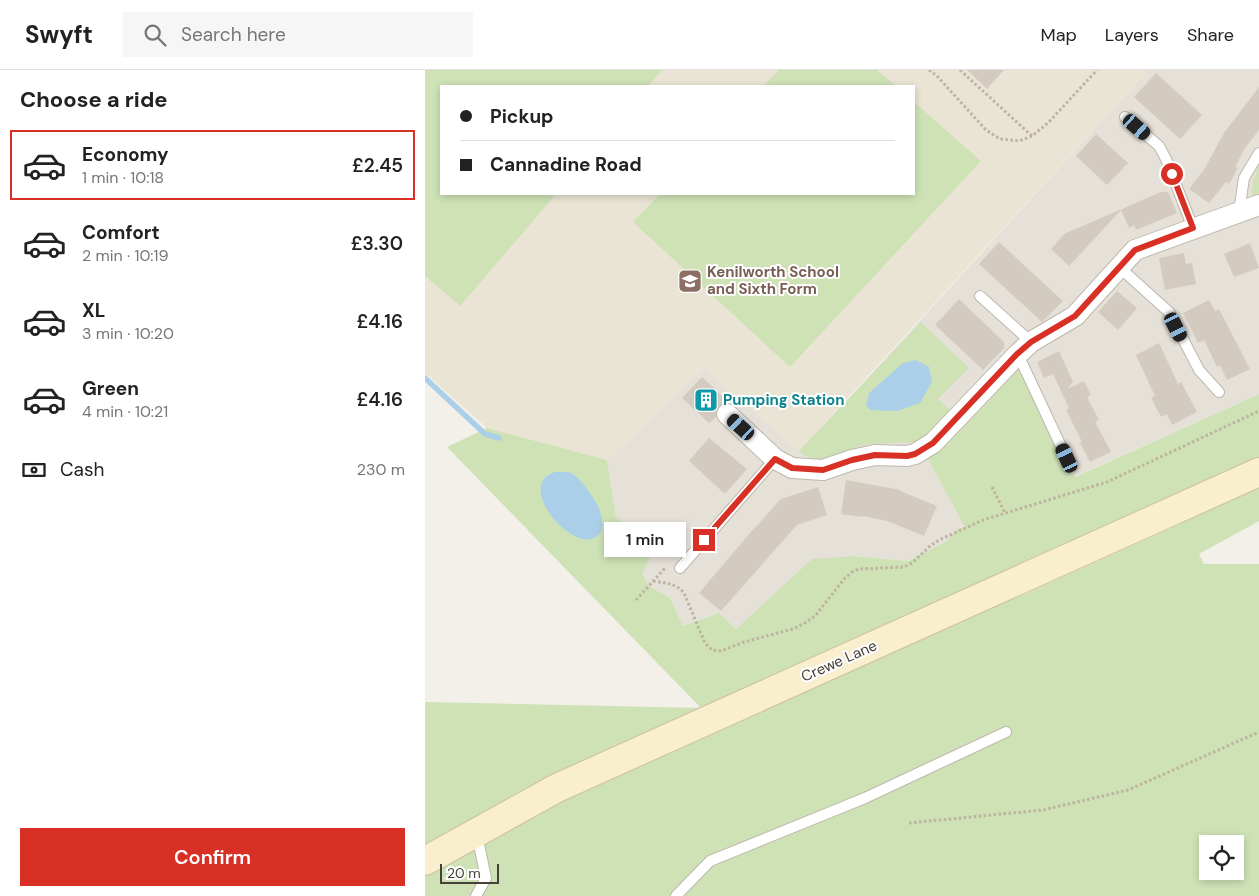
<!DOCTYPE html>
<html lang="en">
<head>
<meta charset="utf-8">
<style>
	body { margin:0; font-family:"DM Sans",sans-serif; background:#f6f6f6; color:#222; height:100vh; display:flex; flex-direction:column; font-size:19px; white-space:nowrap }
	* { box-sizing:border-box; margin:0 }
	p { font-size:16px; color:#767676 }
	.icon { flex:none; width:28px; height:28px; fill:none; stroke:currentColor; stroke-width:2; stroke-linecap:round; stroke-linejoin:round }
	.map { position:relative; flex:1; overflow:hidden }
	.drawer { display:flex; flex-direction:column; background:#fff; width:425px }
	.drawer>* { flex:none }
	.guide { position:absolute; left:15px; top:15px; width:475px; height:110px; border-radius:0px; box-shadow:0 2px 8px #0003; display:grid; align-content:center; height:110px; padding:0 20px; background:#fff }
	.fabs { position:absolute; left:774px; top:765px; display:grid; gap:10px }
	.fabs a { display:grid; place-items:center; width:45px; height:45px; border-radius:0px; background:#fff; box-shadow:0 2px 8px #0003; font-size:25px }
	.scale { position:absolute; left:15px; bottom:12px; width:59px; box-sizing:border-box; padding-left:5px; border:2px solid #454038; border-top:0; font-size:14px; line-height:18px; white-space:nowrap; color:#454038; -webkit-text-stroke:4px #fff; paint-order:stroke }
	.end { position:absolute; width:22px; height:22px; margin:-11px; border:6px solid #d93025; background:#fff; box-shadow:0 0 0 2px #fff }
	.from { border-radius:50% }
	.bubble { position:absolute; height:35px; border-radius:0px; background:#fff; box-shadow:0 2px 8px #0003; font-size:16px; font-weight:600; line-height:35px; text-align:center }
	.car { position:absolute; width:15px; height:30px; margin:-15px -8px; border-radius:6px; box-shadow:0 0 4px 1px #0007; background:linear-gradient(#222 24%,#8ab4d8 0 40%,#222 0 76%,#8ab4d8 0 86%,#222 0) }
	.guide b { display:flex; align-items:center; gap:18px; height:48px; font-size:19px }
	.guide b+b { border-top:1px solid #e0e0e0 }
	.guide i { width:12px; height:12px; background:#222 }
	ul { padding:0; list-style:none }
	li { display:flex; align-items:center; gap:15px; height:70px; margin:0 10px 8px; padding:0 10px; border:2px solid transparent; border-radius:0px }
	li div { flex:1 }
	li b { display:block; font-size:19px }
	li em { font-style:normal; font-weight:600 }
	li.active { border-color:#d93025 }
	li>.icon { width:45px; height:45px; stroke-width:1.5 }
	h2 { padding:0 20px; font-size:22px; line-height:60px }
	.pay { display:flex; align-items:center; gap:12px; height:55px; padding:0 20px; font-size:19px }
	.pay p { margin-inline-start:auto }
	.action { display:flex; gap:10px; margin-top:auto; padding:10px 20px }
	.action a { flex:1; height:58px; border-radius:0px; background:#d93025; color:#fff; font-size:20px; font-weight:600; line-height:58px; text-align:center }
	header { display:flex; align-items:center; gap:30px; box-sizing:border-box; height:70px; padding:0 25px; background:#fff; border-bottom:1px solid #e0e0e0 }
	header strong { font-size:24px }
	nav { display:flex; gap:28px; margin-inline-start:auto; font-size:18px }
	.search { width:350px; height:45px; background:#f6f6f6; display:flex; align-items:center; gap:12px; box-sizing:border-box; padding:0 18px; border-radius:0px; color:#767676; font-size:19px }
	main { display:flex; flex:1; min-height:0 }
	.map>svg:first-child { display:block }
</style>
</head>
<body>
<header>
<strong>Swyft</strong>
<div class="search"><svg class="icon" aria-label="search" viewBox="0 0 24 24"><circle cx="10" cy="10" r="6"/><path d="M15 15l6 6"/></svg>Search here</div>
<nav><a>Map</a><a>Layers</a><a>Share</a></nav>
</header>
<main>
<section class="drawer">
<h2>Choose a ride</h2>
<ul>
<li class="active"><svg class="icon" aria-label="car" viewBox="0 0 24 24"><path d="M5 17H2v-5l4-1 3-4h7l3 4 3 1v5h-3M9 17h6M6 11h13"/><circle cx="7" cy="17" r="2"/><circle cx="17" cy="17" r="2"/></svg><div><b>Economy</b><p>1 min · 10:18</p></div><em>£2.45</em></li>
<li><svg class="icon" aria-label="car" viewBox="0 0 24 24"><path d="M5 17H2v-5l4-1 3-4h7l3 4 3 1v5h-3M9 17h6M6 11h13"/><circle cx="7" cy="17" r="2"/><circle cx="17" cy="17" r="2"/></svg><div><b>Comfort</b><p>2 min · 10:19</p></div><em>£3.30</em></li>
<li><svg class="icon" aria-label="car" viewBox="0 0 24 24"><path d="M5 17H2v-5l4-1 3-4h7l3 4 3 1v5h-3M9 17h6M6 11h13"/><circle cx="7" cy="17" r="2"/><circle cx="17" cy="17" r="2"/></svg><div><b>XL</b><p>3 min · 10:20</p></div><em>£4.16</em></li>
<li><svg class="icon" aria-label="car" viewBox="0 0 24 24"><path d="M5 17H2v-5l4-1 3-4h7l3 4 3 1v5h-3M9 17h6M6 11h13"/><circle cx="7" cy="17" r="2"/><circle cx="17" cy="17" r="2"/></svg><div><b>Green</b><p>4 min · 10:21</p></div><em>£4.16</em></li>
</ul>
<div class="pay"><svg class="icon" aria-label="cash" viewBox="0 0 24 24"><path d="M3 7h18v10H3z"/><circle cx="12" cy="12" r="2"/></svg>Cash<p>230 m</p></div>
<div class="action"><a>Confirm</a></div>
</section>
<div class="map">
<svg width="834" height="826" viewBox="0 0 834 826">
	<rect width="100%" height="100%" fill="#f3f0e9"/>
	<!-- residential -->
	<path fill="#e6e1d8" d="M723 0H834V324L532 459 522 471 483 491 429 486 345 530 311 559 294 543 258 556 245 528 224 516 216 504 227 483 191 447 182 390 279 298 374 380 430 322Z"/>
	<!-- education -->
	<path fill="#eae4d4" fill-rule="evenodd" d="M0 0H723L374 381 279 298 182 390 62 358 0 303ZM16 16H489V124H16Z"/>
	<!-- green -->
	<g fill="#cee2b6" fill-rule="evenodd">
		<path d="M0 0H237L223 16H16V124H131L35 236 0 206Z"/>
		<path d="M354 0H452L471 16H338Z"/>
		<path d="M489 32 556 91 365 297 208 152 235 124H489Z"/>
		<path d="M834 95V123L827 126 828 112Z"/>
		<path d="M496 252 544 298 513 329 525 340 500 366 491 372 442 374 401 388 390 389 378 385 374 381Z"/>
		<path d="M598 295 650 407 834 324V451L774 484 779 494H834V826H0V805L139 730 758 453 751 439 0 777V632L276 638 22 377 62 358 182 390 191 447 227 483 217 504 224 516 245 528 258 556 294 543 311 559 387 489 429 486 483 491 522 471 532 459 540 457 503 389 532 364ZM782 774H810V801H782Z"/>
	</g>
	<!-- water -->
	<g fill="#accfe9">
		<path d="M491 290 504 297 507 312 495 333 472 341 445 340 441 335 444 323 478 293Z"/>
		<path d="M130 402C135 402 142 401 146 403 160 411 191 454 171 467 146 483 89 414 130 402Z"/>
	</g>
	<g fill="none" stroke-linecap="round" stroke-linejoin="round">
		<!-- stream -->
		<path stroke="#accfe9" stroke-width="5.5" d="M0 308 60 364 74 368"/>
	</g>
	<!-- building -->
	<g fill="#d3cbbf">
		<path d="M542 0H579L562 19Z"/>
		<path d="M731 3 777 45 755 69 709 27Z"/>
		<path d="M834 17V60L820 78 810 97 813 98 804 114 801 112 784 133 764 119 780 98 799 63Z"/>
		<path d="M671 64 703 93 682 115 651 86Z"/>
		<path d="M736 122H743L752 143 711 160 709 155 704 158 696 140 644 196 626 179 639 164Z"/>
		<path d="M574 172 638 231 617 252 554 194Z"/>
		<path d="M825 173 834 198 809 207 799 184Z"/>
		<path d="M759 183 761 194 767 193 771 214 740 220 734 188Z"/>
		<path d="M692 221 712 238 693 260 673 242Z"/>
		<path d="M534 229 579 272V278L558 300 510 255Z"/>
		<path d="M784 230 790 241 794 239 825 299 802 310 795 295 792 297 779 270 773 273 758 243Z"/>
		<path d="M734 273 753 314 756 312 772 342 747 355 742 344 736 347 726 328 730 326 711 285Z"/>
		<path d="M634 281 648 312 642 319 659 311 666 325 662 327 674 350 670 352 686 382 665 392 655 373 657 372 641 340 644 338 628 304 619 308 612 292Z"/>
		<path d="M277 307 304 332 299 333 294 336 291 341V347L284 353 257 328Z"/>
		<path d="M284 368 322 399 300 424 264 391Z"/>
		<path d="M421 410 476 420 475 421 512 436 499 466 462 451 438 446V447L416 444Z"/>
		<path d="M393 417 402 445 372 455 296 541 274 523 325 463 356 429Z"/>
	</g>
	<g fill="none" stroke-linecap="round" stroke-linejoin="round">
		<!-- lane casing -->
		<g stroke="#bdb7ac" stroke-width="12">
			<g id="lane">
				<path d="M700 47 734 76 741 89 768 158"/>
				<path d="M814 142 819 108 834 83"/>
				<path d="M694 197 744 242 774 300 794 322"/>
				<path d="M555 226 606 272"/>
				<path d="M592 285 598 295 642 389"/>
				<path d="M255 498 350 389"/>
				<path d="M51 826 61 808 52 765"/>
				<path d="M251 826 285 791 440 728 581 662"/>
			</g>
		</g>
		<!-- street casing -->
		<g stroke="#bdb7ac" stroke-width="22">
			<path id="street" d="M302 344 350 389 367 398 398 400 427 390 450 385 482 386 490 384 508 373 592 285 606 272 650 246 710 180 834 135"/>
		</g>
		<!-- secondary casing -->
		<g stroke="#cdc19d" stroke-width="30">
			<path id="secondary" d="M0 791 132 718 834 402"/>
		</g>
		<!-- path -->
		<g stroke="#bdb39f" stroke-width="3" stroke-dasharray="2.5 2.5" stroke-linecap="butt">
			<path d="M504 0 512 6 561 60 575 69 594 71 607 66 623 53 672 0"/>
			<path d="M535 0 607 66"/>
			<path d="M567 417 580 443"/>
			<path d="M228 511C240 513 251 513 259 523L280 573 287 580 296 581 319 572 368 559 380 553 390 546 420 508 427 502 434 499 479 497 487 493 505 476 514 470 558 450 682 412 834 341"/>
			<path d="M211 530 241 497"/>
			<path d="M484 753 618 740 703 720 834 662"/>
		</g>
		<!-- lane -->
		<use href="#lane" stroke="#fff" stroke-width="10"/>
		<!-- street -->
		<use href="#street" stroke="#fff" stroke-width="20"/>
		<!-- secondary -->
		<use href="#secondary" stroke="#f9eecd" stroke-width="28"/>
	</g>
	<g fill="none" stroke-linecap="round" stroke-linejoin="round">
		<!-- route -->
		<path stroke="#d93025" stroke-width="6" d="M279 470 350 389 367 398 398 400 427 390 450 385 482 386 490 384 508 373 592 284 606 272 650 246 710 180 768 158 747 104"/>
	</g>
	<!-- icons -->
	<defs>
		<g id="school-square" transform="scale(1.25)"><rect x="-9" y="-9" width="18" height="18" rx="4" fill="#8d6e63" stroke="#fff"/><path d="M0-5L7-2L0 1L-7-2ZM-4 1L0 2.5L4 1V4Q0 6-4 4Z" fill="#fff"/></g>
		<g id="building-square" transform="scale(1.25)"><rect x="-9" y="-9" width="18" height="18" rx="4" fill="#0f9aa8" stroke="#fff"/><path d="M-4-6H4V6H1V3H-1V6H-4ZM-2.5-4.3h1.7v1.8h-1.7ZM.8-4.3h1.7v1.8H.8ZM-2.5-1h1.7V.8h-1.7ZM.8-1h1.7V.8H.8Z" fill="#fff"/></g>
	</defs>
	<g fill-rule="evenodd">
		<use href="#school-square" x="265" y="211"/>
		<use href="#building-square" x="281" y="330"/>
	</g>
	<g text-anchor="middle" stroke-width="4" stroke-linejoin="round" paint-order="stroke">
		<!-- education labels -->
		<g font-size="15" font-weight="bold" fill="#785e54" stroke="#fff" text-anchor="start">
			<text x="282" y="207">Kenilworth School<tspan x="282" dy="17">and Sixth Form</tspan></text>
		</g>
		<!-- culture labels -->
		<g font-size="15" font-weight="bold" fill="#0d838f" stroke="#fff" text-anchor="start">
			<text x="298" y="335">Pumping Station</text>
		</g>
		<!-- street labels -->
		<g font-size="15" fill="#454038" stroke="#fff">
			<text transform="translate(414 591) rotate(-24)" y="5">Crewe Lane</text>
		</g>
	</g>
</svg>
<div class="fabs">
<a><svg class="icon" aria-label="locate" viewBox="0 0 24 24"><circle cx="12" cy="12" r="6"/><path d="M12 2v4M12 18v4M2 12h4M18 12h4"/></svg></a>
</div>
<div class="scale">20 m</div>
<i class="end from" style="left:747px;top:104px"></i>
<i class="end" style="left:279px;top:470px"></i>
<div class="bubble" style="left:179px;top:452px;width:82px">1 min</div>
<i class="car" style="left:712px;top:57px;rotate:131deg"></i>
<i class="car" style="left:751px;top:257px;rotate:153deg"></i>
<i class="car" style="left:316px;top:357px;rotate:312deg"></i>
<i class="car" style="left:642px;top:388px;rotate:335deg"></i>
<div class="guide">
<b><i class="from"></i>Pickup</b>
<b><i></i>Cannadine Road</b>
</div>
</div>
</main>
</body>
</html>
